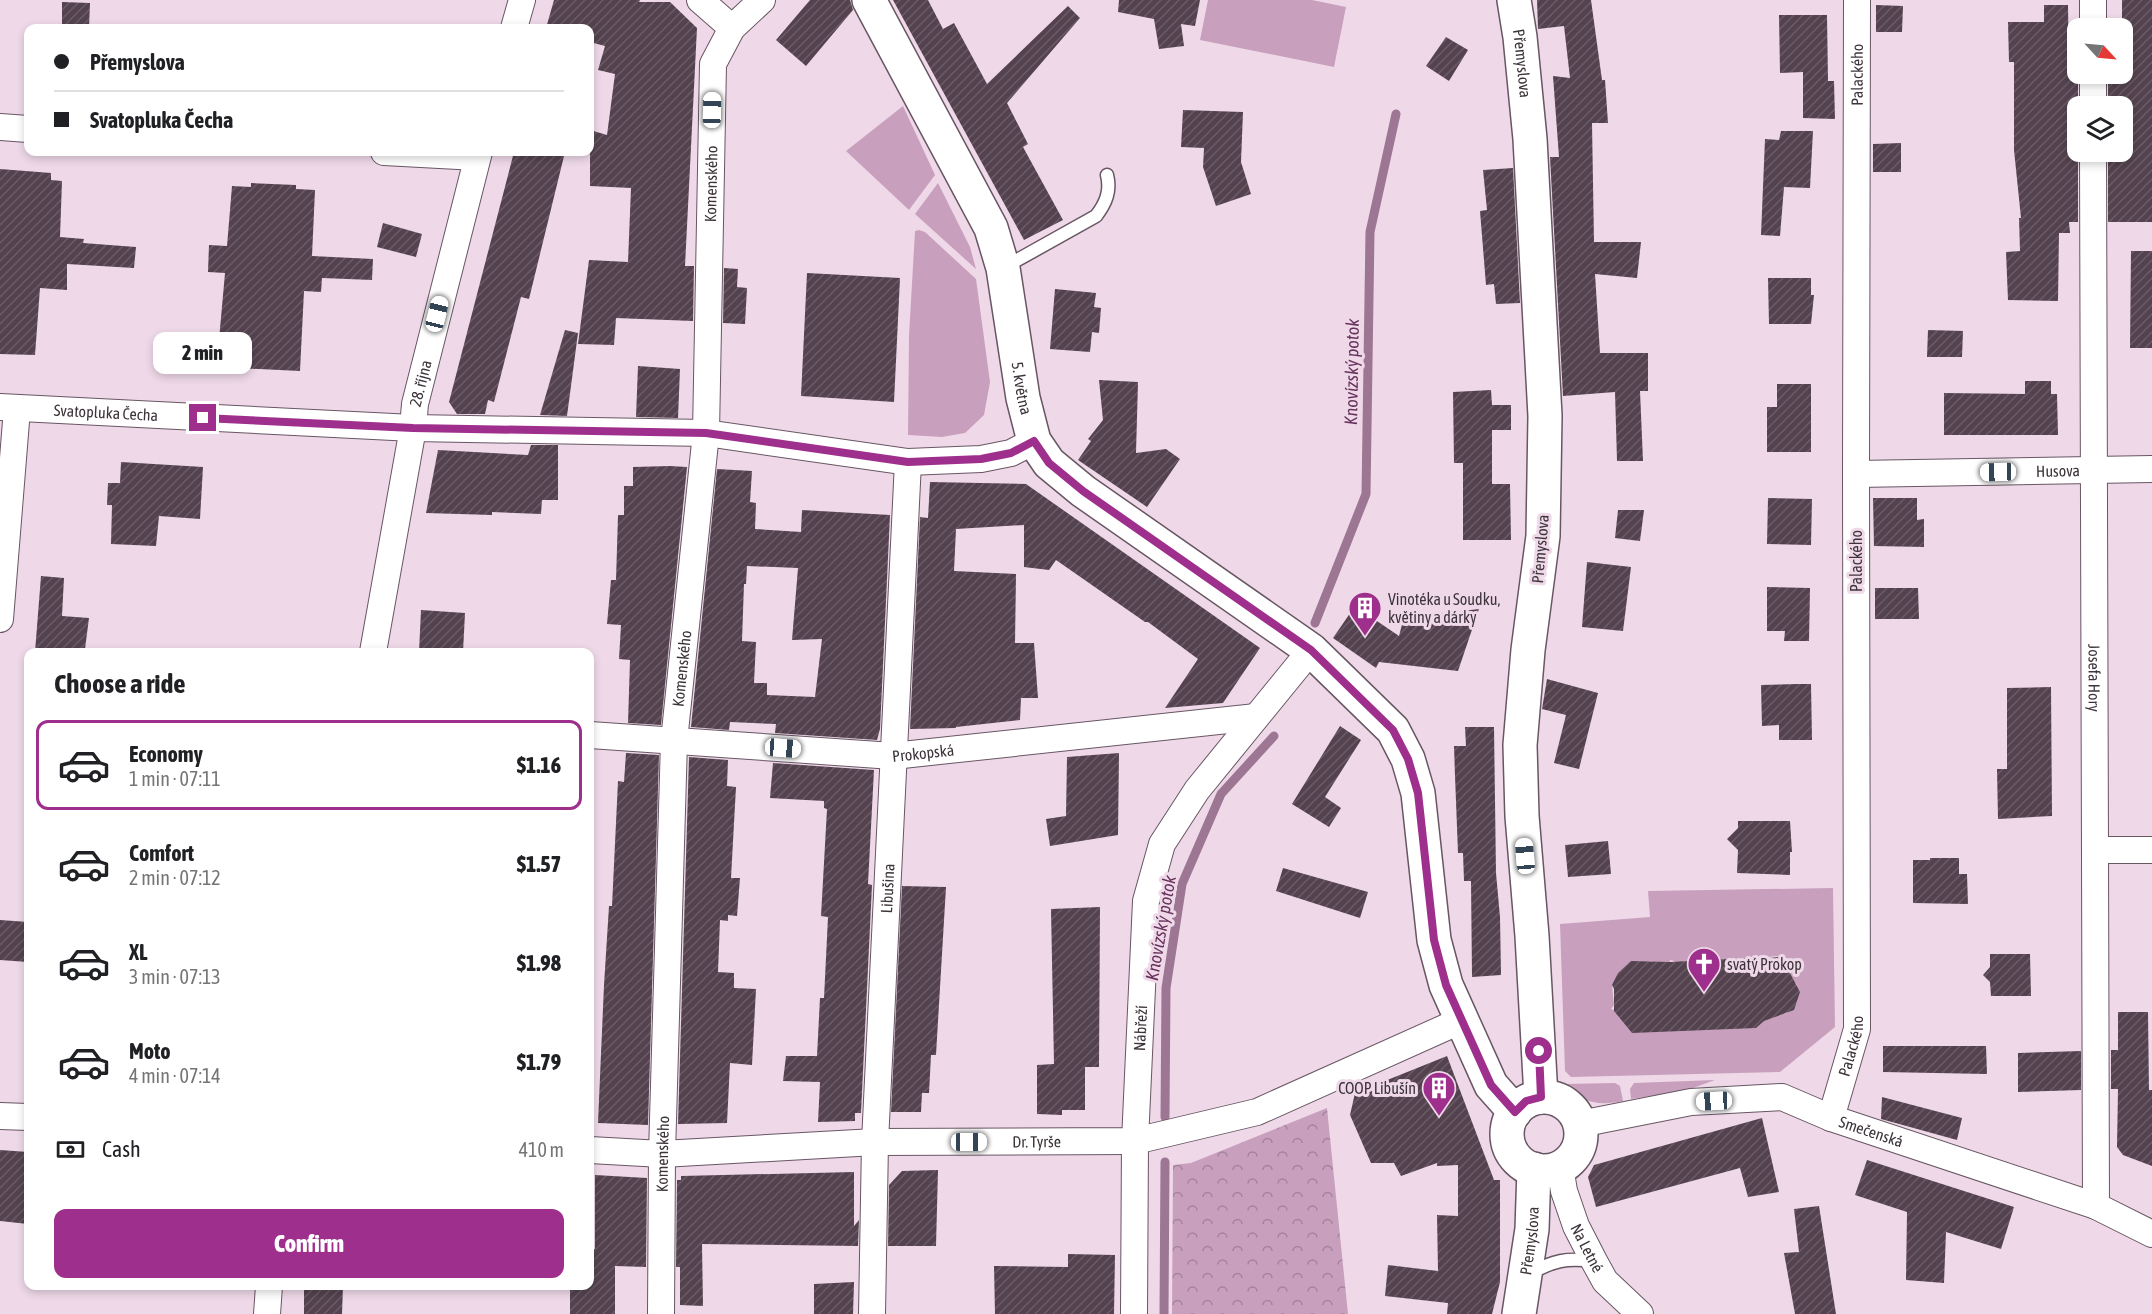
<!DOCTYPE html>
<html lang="en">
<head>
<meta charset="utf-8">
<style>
	body { margin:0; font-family:"Asap Condensed",sans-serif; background:#f2f2f2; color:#202124; height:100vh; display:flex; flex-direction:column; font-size:22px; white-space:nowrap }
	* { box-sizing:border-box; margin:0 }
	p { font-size:20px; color:#757577 }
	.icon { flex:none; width:33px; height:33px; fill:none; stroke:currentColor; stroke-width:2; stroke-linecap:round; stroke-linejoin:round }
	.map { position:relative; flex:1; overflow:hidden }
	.drawer { position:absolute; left:24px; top:648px; width:570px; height:642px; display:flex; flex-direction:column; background:#fff; border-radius:12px; box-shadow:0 3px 9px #0003 }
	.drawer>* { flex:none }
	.banner { position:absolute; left:24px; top:24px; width:570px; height:132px; border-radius:12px; box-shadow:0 3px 9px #0003; display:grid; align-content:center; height:132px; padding:0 30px; background:#fff }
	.needle { width:39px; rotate:116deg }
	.fabs { position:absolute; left:2067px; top:18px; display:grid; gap:12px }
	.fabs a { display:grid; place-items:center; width:66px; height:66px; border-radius:12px; background:#fff; box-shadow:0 3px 9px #0003; font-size:30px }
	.end { position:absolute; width:27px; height:27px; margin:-14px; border:8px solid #9f2f8c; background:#fff; box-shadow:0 0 0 3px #fff }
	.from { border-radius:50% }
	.bubble { position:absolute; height:42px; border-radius:12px; background:#fff; box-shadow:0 3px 9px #0003; font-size:20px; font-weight:800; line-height:42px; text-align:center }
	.car { position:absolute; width:18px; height:36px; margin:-18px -9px; border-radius:8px; box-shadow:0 0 4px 2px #0007; background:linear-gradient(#fff 24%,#345 0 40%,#fff 0 76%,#345 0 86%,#fff 0) }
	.banner b { display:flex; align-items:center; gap:21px; height:57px; font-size:22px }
	.banner b+b { border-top:2px solid #e0e0e0 }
	.banner i { width:15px; height:15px; background:#202124 }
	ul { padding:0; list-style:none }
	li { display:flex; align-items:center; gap:18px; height:90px; margin:0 12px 9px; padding:0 18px; border:3px solid transparent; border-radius:12px }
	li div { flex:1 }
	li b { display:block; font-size:22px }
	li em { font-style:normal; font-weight:800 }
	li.selected { border-color:#9f2f8c }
	li>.icon { width:54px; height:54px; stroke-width:1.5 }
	h2 { padding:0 30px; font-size:27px; line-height:72px }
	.pay { display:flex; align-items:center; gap:15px; height:66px; padding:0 30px; font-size:22px }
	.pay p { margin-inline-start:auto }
	.button { display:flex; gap:12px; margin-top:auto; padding:12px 30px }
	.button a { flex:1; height:69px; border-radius:12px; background:#9f2f8c; color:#fff; font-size:24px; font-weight:800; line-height:69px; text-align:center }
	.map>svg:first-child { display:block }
</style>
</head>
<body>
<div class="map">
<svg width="2152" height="1314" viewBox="0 0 2152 1314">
	<defs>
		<pattern id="park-crowns" width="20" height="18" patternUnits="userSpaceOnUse" patternTransform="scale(1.5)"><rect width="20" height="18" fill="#c8a0bd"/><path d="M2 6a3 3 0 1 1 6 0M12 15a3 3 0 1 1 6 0" fill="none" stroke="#a4839b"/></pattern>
		<pattern id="building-hatch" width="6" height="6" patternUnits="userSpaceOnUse" patternTransform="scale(1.5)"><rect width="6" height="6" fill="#54434f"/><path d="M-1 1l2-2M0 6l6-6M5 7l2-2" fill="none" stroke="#6a5c66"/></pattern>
	</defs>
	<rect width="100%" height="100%" fill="#efd9e9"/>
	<!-- green -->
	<g fill="#c8a0bd" fill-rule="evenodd">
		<path d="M1208 0H1312L1346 7 1334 67 1200 40Z"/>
		<path d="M903 106 935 175 909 210 846 151Z"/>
		<path d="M938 183 970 247 976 269 915 214Z"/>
		<path d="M919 230 925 232 976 279 990 382 984 415 965 433 942 437 908 435 909 336 915 231Z"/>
		<path d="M1833 888 1835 1027 1780 1072 1571 1077 1565 1071 1560 924 1650 917 1648 891ZM1777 956 1779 958 1776 961 1792 985 1796 983 1797 986 1793 988 1787 1008 1788 1012 1785 1014 1782 1010 1756 1022 1759 1025 1757 1027 1754 1024 1735 1025V1029H1731V1025L1711 1030V1025L1692 1030 1611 1009 1614 1005 1612 985 1650 966V961L1654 962V965H1670V960L1674 961V965L1689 964V960H1693V965L1708 964V960L1712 959 1713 964 1728 963V959L1749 961 1750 959Z"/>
		<path d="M1715 1080 1685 1091 1631 1099 1630 1089 1634 1083Z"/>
		<path d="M1615 1083 1620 1086 1623 1101C1599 1106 1580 1103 1564 1084Z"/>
	</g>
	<!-- park -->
	<path fill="url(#park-crowns)" d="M1327 1108 1348 1314H1172L1173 1165 1191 1163Z"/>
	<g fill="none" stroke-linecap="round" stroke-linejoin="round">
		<!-- stream -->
		<g stroke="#9c7692" stroke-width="9">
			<path d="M1315 623 1366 494 1370 232 1396 114"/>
			<path d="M1165 1117 1166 988 1182 884 1221 794 1274 736"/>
			<path d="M1164 1314 1165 1162"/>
		</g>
	</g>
	<!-- building -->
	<g fill="url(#building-hatch)" fill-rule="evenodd">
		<path d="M554 0H640L639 2H670L697 28 685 266H694L693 321 616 318 614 345 578 344 589 260 628 262 631 188 590 186V130L607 135 615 74 598 70 605 46 590 42V28H546Z"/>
		<path d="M810 0H850L853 10 806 66 776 40Z"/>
		<path d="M893 0H928L943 29 954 23 987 84 1068 6 1080 18 1007 103 1028 144 1023 147 1063 220 1024 240Z"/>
		<path d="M1119 0H1200L1195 26 1181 24 1184 46 1159 49 1154 19 1118 12Z"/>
		<path d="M1537 0H1591L1602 80H1605L1608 123H1592L1594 242H1641L1637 278 1595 274 1600 353H1648V391H1640L1643 461H1617L1615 392 1563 396 1550 157H1559L1553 76 1570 78 1564 26 1538 29Z"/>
		<path d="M2122 0H2152V222H2108V152H2122V106H2108V74H2122Z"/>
		<path d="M62 2 90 3 89 28H62Z"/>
		<path d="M1876 5 1903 6 1902 32H1876Z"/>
		<path d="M2044 5H2068L2069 74H2078V106H2069L2070 152H2078V222H2069L2070 233H2059L2058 301 2008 300 2006 252 2020 251 2019 218H2021L2014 150V62H2009L2008 22H2044Z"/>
		<path d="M1779 15H1827L1828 81H1834L1835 119 1803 118V72L1780 73Z"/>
		<path d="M1446 37 1468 50 1449 81 1426 66Z"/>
		<path d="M1183 110 1243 112 1241 162 1251 194 1216 206 1203 167 1204 148 1181 147Z"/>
		<path d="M1781 131H1813L1810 188 1784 187 1780 236 1761 235 1765 139 1779 140Z"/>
		<path d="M1901 143V172H1873V144Z"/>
		<path d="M514 152H565L529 299 521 297 494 402 488 400 485 414H457L449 402Z"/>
		<path d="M1513 168 1520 303 1496 304 1494 284 1486 285 1480 211 1487 210 1483 170Z"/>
		<path d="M0 169 51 173V180L62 181 60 237 84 239 83 243 136 247 134 268 67 264V290L40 288 35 355 0 354Z"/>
		<path d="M251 183 296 185V189L315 190 312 256 373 259 372 280 322 278 321 292 304 291 300 371 236 368V364L217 362 225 273 208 272 209 245 227 246 232 186 251 187Z"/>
		<path d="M383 223 422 234 416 257 377 247Z"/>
		<path d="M2131 251H2152V348H2130Z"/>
		<path d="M724 268 738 269 737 287 747 288 745 324 723 323Z"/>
		<path d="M807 273 900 278 894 402 801 396Z"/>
		<path d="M1768 278H1811V295H1814L1811 324H1769Z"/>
		<path d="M1055 289 1096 293 1094 307 1101 308 1099 333 1092 332 1090 352 1050 349Z"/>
		<path d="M565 330 578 333 567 416 540 415Z"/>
		<path d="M1928 330 1963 331 1962 357H1927Z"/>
		<path d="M638 366 680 369 678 418 636 417Z"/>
		<path d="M1099 380 1138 382 1136 453 1166 449 1180 459 1147 507 1078 460 1091 441 1088 439 1103 420Z"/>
		<path d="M2025 381H2051V394H2057L2058 435H1944V393L2025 394Z"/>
		<path d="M1777 384H1811V452H1767V407H1777Z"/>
		<path d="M1491 390 1492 405H1511V430H1492V484H1510L1511 540H1463V463H1454L1453 392Z"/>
		<path d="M531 445H558V500H542L541 514 492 512V515L426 513 438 450 528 455Z"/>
		<path d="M121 462 203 467 200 519 159 516 156 546 111 544 112 505H107L108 483H120Z"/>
		<path d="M670 466 687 467 661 725 628 723 630 660 619 659 621 625 607 624 611 580H616L618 515H624V486H633V467Z"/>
		<path d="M717 469 752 471 750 502 756 503 755 529 801 532 802 510 890 515 880 729 877 740 775 733 776 724 730 722 729 730 691 727ZM747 566 798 568 792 640 822 639 815 697 767 695V683H754L756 642 742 641 744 584H746Z"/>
		<path d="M930 482 1026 484 1260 648 1223 703 1165 708 1198 659 1148 622H1145L1056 560 1049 570 1024 567V525L956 529 954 571 1016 574 1015 643H1034L1038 698H1021L1020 720 956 727V728L910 729 920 517 928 518Z"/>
		<path d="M1768 498 1812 499 1811 545 1767 544Z"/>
		<path d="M1873 498H1917V520L1924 519V547L1874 546Z"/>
		<path d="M1618 510H1644L1640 541 1615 538Z"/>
		<path d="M1587 562 1631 567 1623 631 1582 627Z"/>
		<path d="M41 576 64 578 62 616 89 618 85 649 79 648 78 652H35Z"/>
		<path d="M1767 587 1810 588 1809 641H1784L1785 631H1767Z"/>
		<path d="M1875 588H1918L1919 619H1875Z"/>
		<path d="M1355 606 1399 636 1405 613 1430 615 1479 609 1458 671 1379 662 1376 668 1333 638Z"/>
		<path d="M421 610 465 613 463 652H419Z"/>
		<path d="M1547 679 1598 693 1579 769 1554 763 1566 715 1542 709Z"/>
		<path d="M1798 684H1811L1812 740H1779V725L1762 726 1761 685Z"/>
		<path d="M2051 687 2052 816 1998 819 1997 769H2007V688Z"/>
		<path d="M1340 726 1361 740 1325 797 1341 808 1329 827 1292 804Z"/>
		<path d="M1465 727H1494L1496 873 1500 917 1501 975 1472 977 1471 881H1464L1463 853H1458L1455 776 1454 746H1466Z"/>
		<path d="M626 753 659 755 648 1125 598 1123 604 985 609 906H612L618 781 624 782Z"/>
		<path d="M1119 753 1118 835 1050 846 1046 819 1066 816 1067 757Z"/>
		<path d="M689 757 728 760 727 786 736 787 731 878H740L737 916 728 915V921L720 920 718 972 734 973V988L756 989 752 1065 730 1063 727 1123 678 1124Z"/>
		<path d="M773 763 874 770 868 884 872 885 861 1113H855V1121L818 1122 820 1082 783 1081 786 1056H817L820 998H824L828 917 821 916 827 809 824 808V801L770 798Z"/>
		<path d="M1738 821H1790L1792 852H1790V875L1737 873 1738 850 1727 839 1738 828Z"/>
		<path d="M1608 841 1611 874 1568 877 1565 845Z"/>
		<path d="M1930 858H1959V874H1967L1968 904 1913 903V860H1930Z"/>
		<path d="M1283 868 1368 892 1360 918 1276 891Z"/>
		<path d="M902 886 946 887 936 1055H931L929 1093H922L921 1112H891Z"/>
		<path d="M1100 907 1099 1067H1085V1110H1062V1115L1037 1114V1065L1054 1064 1051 909Z"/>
		<path d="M0 920 28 922V962L0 960Z"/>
		<path d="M1990 954H2030L2031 996H1991L1990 982 1983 975 1990 967Z"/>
		<path d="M1778 957 1791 975 1800 992 1794 1010 1764 1021 1756 1028 1632 1033 1614 1011V989L1612 985 1618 973 1631 961 1670 962 1748 958 1753 960Z"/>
		<path d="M2118 1012H2148L2149 1090H2152V1166L2123 1155 2117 1147 2118 1089H2111V1050H2118Z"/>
		<path d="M1883 1046H1986L1987 1074 1883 1072Z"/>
		<path d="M2081 1051V1090L2018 1092V1053Z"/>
		<path d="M1447 1056 1494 1180H1500V1282L1492 1314H1447L1448 1303 1385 1296 1388 1265 1438 1271 1437 1215 1458 1216V1165L1437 1166V1163L1401 1176 1394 1163H1371L1350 1115 1355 1093Z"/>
		<path d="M1882 1097 1962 1118 1957 1140 1881 1119Z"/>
		<path d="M1762 1118 1779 1192 1748 1197 1740 1168 1596 1207 1588 1177 1594 1165Z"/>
		<path d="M0 1150 28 1152V1224L0 1221Z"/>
		<path d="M1867 1160 2014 1207 2001 1249 1946 1232 1944 1283 1906 1280 1907 1212 1855 1195Z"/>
		<path d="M938 1170 936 1246H888L889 1185 902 1171Z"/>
		<path d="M854 1172V1226L859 1220 858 1246 702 1244 703 1306 680 1305V1267H676L677 1180H681V1176Z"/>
		<path d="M595 1175 647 1178 646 1267 615 1266V1314H570V1286H590V1249H595Z"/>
		<path d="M1819 1206 1836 1314H1795L1784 1253 1799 1252 1794 1209Z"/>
		<path d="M1068 1254 1115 1255 1114 1314H995L994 1266 1068 1267Z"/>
		<path d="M854 1282 853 1314H814V1284Z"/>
		<path d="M304 1286H343L342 1314H304Z"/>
	</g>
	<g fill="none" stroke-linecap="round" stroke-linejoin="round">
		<!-- lane casing -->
		<g stroke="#685663" stroke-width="15">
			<g id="lane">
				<path d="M1003 268 1096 216C1106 203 1111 191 1107 175"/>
				<path d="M1530 1274C1553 1260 1567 1258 1593 1261"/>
			</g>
		</g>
		<!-- street casing -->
		<g stroke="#685663" stroke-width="28">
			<g id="street">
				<path d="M700 0 732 28"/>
				<path d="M2093 0V28"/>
				<path d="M514 28 522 0"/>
				<path d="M2093 74V106"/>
				<path d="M0 127 28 129"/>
				<path d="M384 152 477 157"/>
				<path id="s1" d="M2093 152C2093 503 2096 854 2096 1206"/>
				<path id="s2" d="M0 407 413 428 706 433 908 462 981 459 1011 453 1034 441"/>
				<path id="s3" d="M1856 474 2152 469"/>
				<path d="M0 619 17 409"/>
				<path id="s4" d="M373 652 413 428 415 404 479 152"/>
				<path id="s5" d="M590 735 893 756 1256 717"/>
				<path d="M2096 850H2152"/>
				<path d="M0 1116 28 1117"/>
				<path id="s6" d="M1831 1118 1857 1029 1856 474 1857 0"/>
				<path id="s7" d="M1580 1124 1691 1102 1782 1097 1831 1118 2096 1206 2152 1234"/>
				<path id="s8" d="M590 1150 662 1154 875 1142 1135 1141 1257 1112 1460 1021"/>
				<path id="s9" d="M1560 1167 1564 1191 1576 1226 1594 1261 1605 1281 1640 1314"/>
				<path d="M267 1314 269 1286"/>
				<path id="s10" d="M661 1314 662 1154 674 741 706 433 713 64 732 28 762 0"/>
				<path id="s11" d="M872 1314 875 1142 908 462"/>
				<path id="s12" d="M1134 1314 1135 1141 1146 901 1162 844 1197 790 1311 650"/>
			</g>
		</g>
		<!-- secondary casing -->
		<g stroke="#685663" stroke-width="36">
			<g id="secondary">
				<path id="s13" d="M869 0 991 228 1003 268 1023 398 1034 441 1049 463 1083 491 1311 650 1393 730 1408 759 1418 793 1434 940 1446 985 1491 1085 1515 1112"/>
				<path id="s14" d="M1514 0 1520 37 1530 139 1545 416 1543 536 1528 650 1520 745 1522 816 1532 936 1541 1097"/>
				<circle cx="1544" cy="1134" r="37"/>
				<path id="s15" d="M1519 1314 1532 1229 1534 1169"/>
			</g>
		</g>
		<!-- lane -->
		<use href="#lane" stroke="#fff" stroke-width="12"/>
		<!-- street -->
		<use href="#street" stroke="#fff" stroke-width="26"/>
		<!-- secondary -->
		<use href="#secondary" stroke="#fff" stroke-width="33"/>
	</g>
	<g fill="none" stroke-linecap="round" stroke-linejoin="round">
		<!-- route -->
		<path stroke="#9f2f8c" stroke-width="8" d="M203 418 413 428 706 433 908 462 981 459 1011 453 1034 441 1049 463 1083 491 1311 650 1393 730 1408 759 1418 793 1434 940 1446 985 1491 1085 1515 1112 1526 1101 1541 1097 1539 1051"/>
	</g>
	<!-- icons -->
	<defs>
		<g id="building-pin" transform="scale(1.725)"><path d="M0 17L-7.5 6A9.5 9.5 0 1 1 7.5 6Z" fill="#9f2f8c" stroke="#efd9e9"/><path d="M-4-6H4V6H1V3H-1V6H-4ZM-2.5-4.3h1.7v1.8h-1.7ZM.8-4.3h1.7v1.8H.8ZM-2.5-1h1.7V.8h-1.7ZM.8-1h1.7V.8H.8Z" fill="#fff"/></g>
		<g id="church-pin" transform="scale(1.725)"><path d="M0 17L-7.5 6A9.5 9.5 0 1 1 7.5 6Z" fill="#9f2f8c" stroke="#efd9e9"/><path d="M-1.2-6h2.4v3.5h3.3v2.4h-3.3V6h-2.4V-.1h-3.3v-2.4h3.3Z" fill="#fff"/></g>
	</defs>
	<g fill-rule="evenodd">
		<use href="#building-pin" x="1365" y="608"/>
		<use href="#church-pin" x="1704" y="964"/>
		<use href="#building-pin" x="1439" y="1088"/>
	</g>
	<g text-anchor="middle" stroke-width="6" stroke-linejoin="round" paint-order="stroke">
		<!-- street labels -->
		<g font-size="16" fill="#3c343a" stroke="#efd9e9">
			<text dy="6" stroke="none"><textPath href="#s14" startOffset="64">Přemyslova</textPath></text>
			<text dy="6" stroke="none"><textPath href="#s6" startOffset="1047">Palackého</textPath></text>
			<text dy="6" stroke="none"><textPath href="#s10" startOffset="1132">Komenského</textPath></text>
			<text dy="6" stroke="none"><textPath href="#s4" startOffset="273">28. října</textPath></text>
			<text dy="6" stroke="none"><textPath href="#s13" startOffset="422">5. května</textPath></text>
			<text dy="6" stroke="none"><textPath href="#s2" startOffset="106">Svatopluka Čecha</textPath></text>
			<text dy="6" stroke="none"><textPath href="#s3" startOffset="202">Husova</textPath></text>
			<text transform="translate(1540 549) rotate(-85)" y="6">Přemyslova</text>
			<text transform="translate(1856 561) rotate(-90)" y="6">Palackého</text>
			<text dy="6" stroke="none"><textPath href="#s10" startOffset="646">Komenského</textPath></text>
			<text dy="6" stroke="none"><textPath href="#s1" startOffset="526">Josefa Hory</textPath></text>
			<text dy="6" stroke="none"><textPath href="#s5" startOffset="334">Prokopská</textPath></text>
			<text dy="6" stroke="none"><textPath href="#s11" startOffset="426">Libušina</textPath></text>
			<text dy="6" stroke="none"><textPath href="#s12" startOffset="286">Nábřeží</textPath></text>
			<text dy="6" stroke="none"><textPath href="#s6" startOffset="75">Palackého</textPath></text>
			<text dy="6" stroke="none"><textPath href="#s7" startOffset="300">Smečenská</textPath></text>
			<text dy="6" stroke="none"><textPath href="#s8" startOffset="447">Dr. Tyrše</textPath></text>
			<text dy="6" stroke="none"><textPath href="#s10" startOffset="160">Komenského</textPath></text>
			<text dy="6" stroke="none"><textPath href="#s15" startOffset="74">Přemyslova</textPath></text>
			<text dy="6" stroke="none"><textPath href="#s9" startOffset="86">Na Letné</textPath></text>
		</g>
		<!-- poi labels -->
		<g font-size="16" fill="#3c343a" stroke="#efd9e9" text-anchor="start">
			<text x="1388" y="605">Vinotéka u Soudku,<tspan x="1388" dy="18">květiny a dárky</tspan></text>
			<text x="1727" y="970">svatý Prokop</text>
			<text x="1416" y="1094" text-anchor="end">COOP Libušín</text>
		</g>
		<!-- water labels -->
		<g font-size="18" font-style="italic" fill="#66325b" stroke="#efd9e9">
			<text transform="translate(1352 372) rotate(-89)" y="6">Knovízský potok</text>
			<text transform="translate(1161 928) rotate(-80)" y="6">Knovízský potok</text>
		</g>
	</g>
</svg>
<div class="fabs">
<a><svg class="needle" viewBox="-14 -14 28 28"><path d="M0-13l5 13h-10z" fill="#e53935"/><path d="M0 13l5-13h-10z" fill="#757577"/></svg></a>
<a><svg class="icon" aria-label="layers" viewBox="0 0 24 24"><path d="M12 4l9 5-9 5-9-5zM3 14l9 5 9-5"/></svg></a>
</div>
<i class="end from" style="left:1539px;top:1051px"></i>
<i class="end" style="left:203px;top:418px"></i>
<div class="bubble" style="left:153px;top:332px;width:99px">2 min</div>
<i class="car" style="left:712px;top:110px;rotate:1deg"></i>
<i class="car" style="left:437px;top:314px;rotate:14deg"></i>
<i class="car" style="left:1998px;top:472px;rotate:269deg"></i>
<i class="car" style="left:783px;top:748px;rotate:94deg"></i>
<i class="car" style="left:1525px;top:856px;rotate:355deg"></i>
<i class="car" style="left:1714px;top:1101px;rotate:267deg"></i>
<i class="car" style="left:969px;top:1142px;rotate:90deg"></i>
<div class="banner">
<b><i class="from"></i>Přemyslova</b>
<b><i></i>Svatopluka Čecha</b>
</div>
<section class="drawer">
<h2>Choose a ride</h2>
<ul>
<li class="selected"><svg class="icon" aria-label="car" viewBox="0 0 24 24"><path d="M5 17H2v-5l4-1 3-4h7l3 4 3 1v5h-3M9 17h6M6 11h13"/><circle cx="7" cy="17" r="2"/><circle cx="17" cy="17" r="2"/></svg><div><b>Economy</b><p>1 min · 07:11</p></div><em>$1.16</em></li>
<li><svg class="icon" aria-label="car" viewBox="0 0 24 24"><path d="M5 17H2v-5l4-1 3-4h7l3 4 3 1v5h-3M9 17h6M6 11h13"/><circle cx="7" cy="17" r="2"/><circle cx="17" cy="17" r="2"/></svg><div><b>Comfort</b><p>2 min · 07:12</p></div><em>$1.57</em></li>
<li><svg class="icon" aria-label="car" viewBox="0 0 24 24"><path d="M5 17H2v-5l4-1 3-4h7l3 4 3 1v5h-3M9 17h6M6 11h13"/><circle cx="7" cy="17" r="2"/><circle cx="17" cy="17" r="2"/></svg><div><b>XL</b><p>3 min · 07:13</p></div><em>$1.98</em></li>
<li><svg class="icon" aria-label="car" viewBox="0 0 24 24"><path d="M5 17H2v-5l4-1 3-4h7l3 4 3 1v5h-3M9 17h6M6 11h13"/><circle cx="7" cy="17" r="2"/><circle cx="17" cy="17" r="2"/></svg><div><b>Moto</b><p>4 min · 07:14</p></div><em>$1.79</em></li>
</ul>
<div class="pay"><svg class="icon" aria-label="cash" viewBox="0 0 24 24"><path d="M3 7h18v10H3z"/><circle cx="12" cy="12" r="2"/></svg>Cash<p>410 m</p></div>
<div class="button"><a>Confirm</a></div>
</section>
</div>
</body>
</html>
